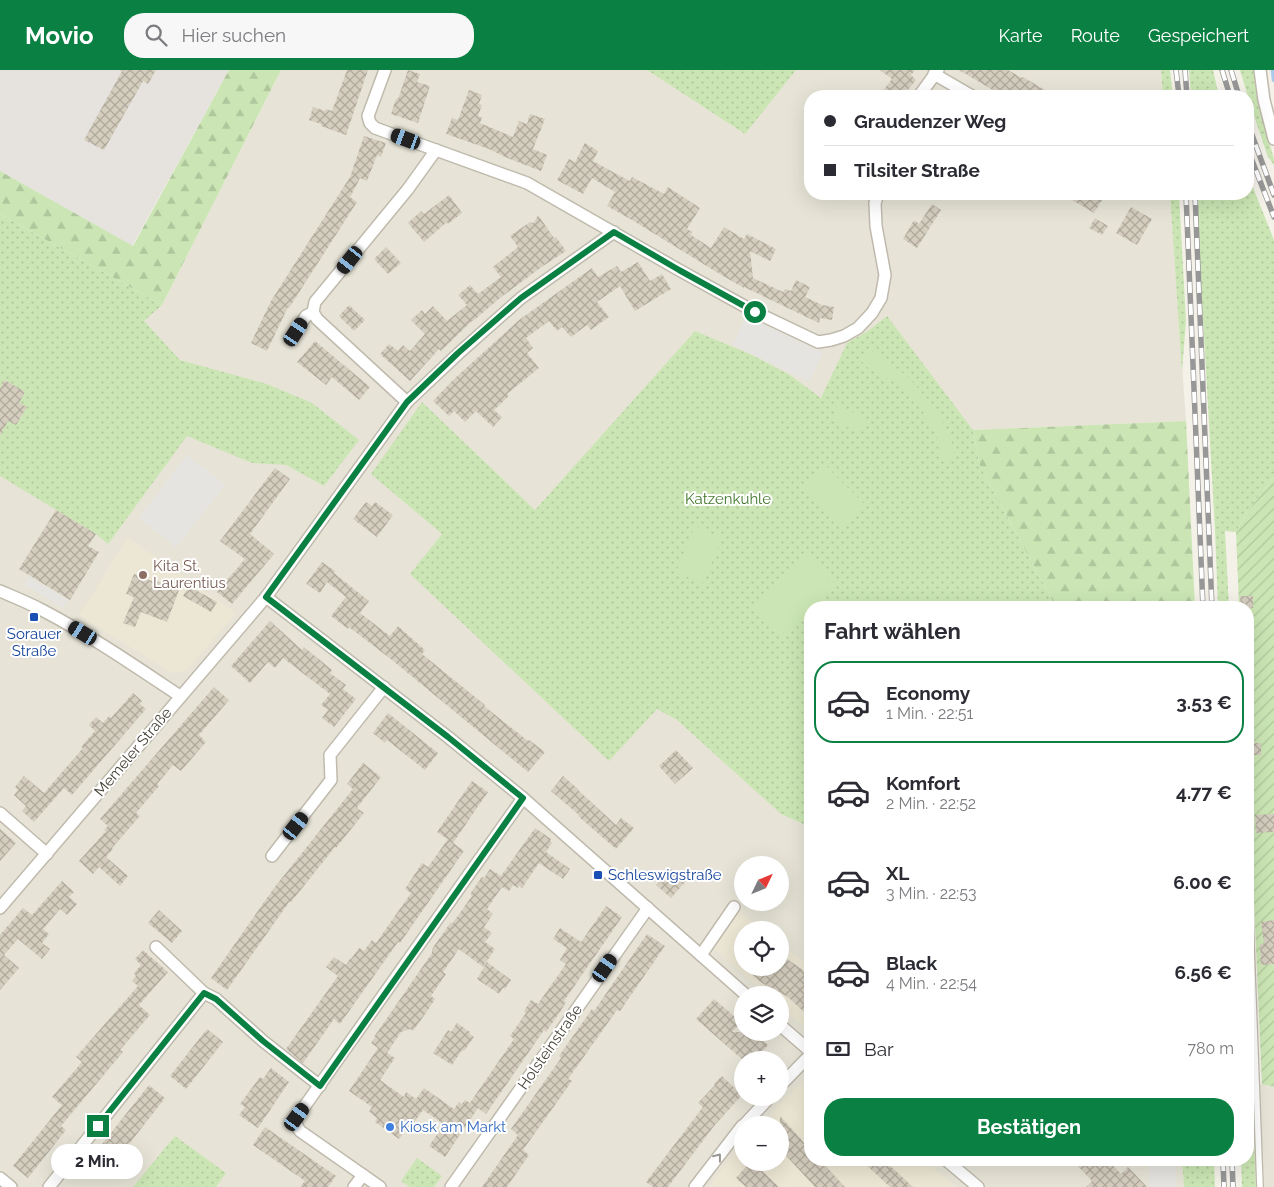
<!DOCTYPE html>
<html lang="de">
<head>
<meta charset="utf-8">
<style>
	body { margin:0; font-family:Raleway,sans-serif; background:#f7f7f7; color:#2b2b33; height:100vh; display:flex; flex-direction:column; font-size:19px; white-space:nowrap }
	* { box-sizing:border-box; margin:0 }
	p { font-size:16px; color:#7c7c81 }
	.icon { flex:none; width:28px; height:28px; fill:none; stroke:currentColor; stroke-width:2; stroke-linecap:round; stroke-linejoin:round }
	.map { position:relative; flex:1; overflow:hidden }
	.drawer { position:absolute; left:804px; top:531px; width:450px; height:565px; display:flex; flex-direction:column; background:#fff; border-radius:20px; box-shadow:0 5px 20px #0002 }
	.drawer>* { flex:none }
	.guide { position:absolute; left:804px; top:20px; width:450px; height:110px; border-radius:20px; box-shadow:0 5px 20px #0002; display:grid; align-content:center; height:110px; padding:0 20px; background:#fff }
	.needle { width:32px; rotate:47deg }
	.fabs { position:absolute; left:734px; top:786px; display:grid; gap:10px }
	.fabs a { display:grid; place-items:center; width:55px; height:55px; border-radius:50%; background:#fff; box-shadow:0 5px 20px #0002; font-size:25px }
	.end { position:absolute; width:22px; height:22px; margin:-11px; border:6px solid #0b8043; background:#fff; box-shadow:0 0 0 2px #fff }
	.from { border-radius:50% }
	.bubble { position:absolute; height:35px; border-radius:18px; background:#fff; box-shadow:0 5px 20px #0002; font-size:16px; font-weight:700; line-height:35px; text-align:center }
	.car { position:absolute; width:15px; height:30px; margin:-15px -8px; border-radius:6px; box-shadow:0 0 4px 1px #0007; background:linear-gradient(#222 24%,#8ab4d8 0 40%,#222 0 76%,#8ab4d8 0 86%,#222 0) }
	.guide b { display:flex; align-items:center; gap:18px; height:48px; font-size:19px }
	.guide b+b { border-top:1px solid #e1e1e2 }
	.guide i { width:12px; height:12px; background:#2b2b33 }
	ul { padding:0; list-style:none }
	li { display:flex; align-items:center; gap:15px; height:82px; margin:0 10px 8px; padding:0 10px; border:2px solid transparent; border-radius:20px }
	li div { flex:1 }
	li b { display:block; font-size:19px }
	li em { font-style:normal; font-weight:700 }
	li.on { border-color:#0b8043 }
	li>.icon { width:45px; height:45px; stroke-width:1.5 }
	h2 { padding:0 20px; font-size:22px; line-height:60px }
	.pay { display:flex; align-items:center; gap:12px; height:55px; padding:0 20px; font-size:19px }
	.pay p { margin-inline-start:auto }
	.primary-button { display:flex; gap:10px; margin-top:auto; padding:10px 20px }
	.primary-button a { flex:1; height:58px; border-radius:20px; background:#0b8043; color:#fff; font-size:20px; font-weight:700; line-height:58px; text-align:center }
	header { display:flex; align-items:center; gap:30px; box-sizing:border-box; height:70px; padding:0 25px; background:#0b8043; color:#fff }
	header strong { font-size:24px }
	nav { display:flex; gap:28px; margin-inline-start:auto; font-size:18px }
	.search { width:350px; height:45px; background:#f7f7f7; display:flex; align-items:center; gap:12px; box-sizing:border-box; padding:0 18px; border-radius:20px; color:#7c7c81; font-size:19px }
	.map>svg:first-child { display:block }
</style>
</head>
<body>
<header>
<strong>Movio</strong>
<div class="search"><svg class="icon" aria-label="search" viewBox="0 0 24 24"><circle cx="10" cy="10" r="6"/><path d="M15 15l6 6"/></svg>Hier suchen</div>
<nav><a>Karte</a><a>Route</a><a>Gespeichert</a></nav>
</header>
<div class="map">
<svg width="1274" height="1117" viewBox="0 0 1274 1117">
	<defs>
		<pattern id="grass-dots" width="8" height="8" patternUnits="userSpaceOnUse" patternTransform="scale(1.25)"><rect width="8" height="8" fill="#cbe6b4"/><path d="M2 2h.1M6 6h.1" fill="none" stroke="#b0c69c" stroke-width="1.8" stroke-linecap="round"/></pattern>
		<pattern id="forest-firs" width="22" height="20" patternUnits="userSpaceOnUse" patternTransform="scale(1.25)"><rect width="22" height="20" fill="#cbe6b4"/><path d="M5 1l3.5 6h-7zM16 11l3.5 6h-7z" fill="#b0c69c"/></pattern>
		<pattern id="garden-furrows" width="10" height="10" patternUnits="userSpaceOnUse" patternTransform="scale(1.25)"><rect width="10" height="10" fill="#cbe6b4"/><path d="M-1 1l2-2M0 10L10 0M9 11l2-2" fill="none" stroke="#b0c69c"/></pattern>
		<pattern id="building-cross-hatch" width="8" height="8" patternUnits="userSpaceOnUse" patternTransform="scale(1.25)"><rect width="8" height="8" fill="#d5cebf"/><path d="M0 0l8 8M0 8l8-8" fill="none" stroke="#afa99c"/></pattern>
	</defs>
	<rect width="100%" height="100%" fill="#f4f1e9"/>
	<!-- residential -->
	<g fill="#e7e4d7" fill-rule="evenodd">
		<path d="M281 0H1161L1163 26H810V124H1170L1186 351 973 360 810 538 781 744 810 757V1090H1182L1184 1117H0V154L162 235ZM742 795H780V832H742ZM742 860H780V898H742ZM742 925H780V962H742ZM742 990H780V1028H742ZM742 1055H780V1092H742Z"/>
		<path d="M1262 1014 1274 1017V1117H1256L1252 1016Z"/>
	</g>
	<!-- industrial -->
	<path fill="#e6e3de" d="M0 0H229L132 176 0 101Z"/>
	<!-- education -->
	<g fill="#ece7d4">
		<path d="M128 468 236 543 186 601 172 603 79 545Z"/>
		<path d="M737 839 763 860H742V898H780V874L810 896V962L780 936V925H767L712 877Z"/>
		<path d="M807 1007H810V1090H923L957 1117H709L742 1073V1092H780V1055H759Z"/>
	</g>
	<!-- grass -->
	<g fill="url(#grass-dots)">
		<path d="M647 0H796L745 64Z"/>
		<path d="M1161 0H1170L1173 26H1163Z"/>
		<path d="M1189 0H1213L1219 26H1191Z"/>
		<path d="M1240 0H1254L1257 29 1274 89V95L1268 87 1252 40Z"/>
		<path d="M1248 105 1274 170V407L1247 442 1236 462 1225 461 1229 537H1218L1215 460 1196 124H1248Z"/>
		<path d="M1170 124H1179L1186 251 1182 302Z"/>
		<path d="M0 144 162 235 144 251 180 290 267 314 312 333 359 370 324 416 286 395 252 393 187 366 108 474 96 464 0 406V365L8 351 16 355 27 337 19 333 25 322 5 310 0 318Z"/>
		<path d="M887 246 973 360 980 396 1056 537 810 538V757L781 744 677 650 657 639 609 691 410 504 442 464 371 404 422 332 535 440 695 261 752 285 790 305 821 328 847 273 868 261Z"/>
		<path d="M1248 919 1256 1117H1242L1241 1090H1248Z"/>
		<path d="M175 1066 226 1103 216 1117H133Z"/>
		<path d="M417 1088 442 1106 434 1117H410L401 1111Z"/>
		<path d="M1182 1090H1214L1215 1117H1184Z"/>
	</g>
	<!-- forest -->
	<g fill="url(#forest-firs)">
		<path d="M229 0H281L162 235 0 144V101L133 176Z"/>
		<path d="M1186 351 1195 537H1056L980 396 973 360Z"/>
	</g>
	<!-- garden -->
	<path fill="url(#garden-furrows)" d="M1274 407V1017L1262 1014 1248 696V538L1239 537 1236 462 1247 442Z"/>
	<!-- pitch -->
	<g fill="#cbe6b4">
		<path d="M867 281 875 282 908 307 935 337 950 365 954 381 951 391 948 394 943 392 940 388 937 367 923 342 899 315 865 296 861 290 862 285Z"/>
		<path d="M838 335 867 349 860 363 831 349Z"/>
		<path d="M825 395 864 434 840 458 801 418Z"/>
		<path d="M695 456 722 468 703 514 676 502Z"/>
		<path d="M808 486 835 514 779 567 752 539Z"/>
	</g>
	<!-- parking -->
	<g fill="#e5e4e1">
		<path d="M746 245 823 283 809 312 733 275Z"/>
		<path d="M187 385 225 415 176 477 139 448Z"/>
		<path d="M29 507 68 530 63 538 25 515Z"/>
		<path d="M1149 1090H1175L1176 1117H1150Z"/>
	</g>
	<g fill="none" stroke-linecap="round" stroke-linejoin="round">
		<!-- stream -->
		<path stroke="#a8cbed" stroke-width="4.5" d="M1273 0 1274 10"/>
	</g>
	<!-- building -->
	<g fill="url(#building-cross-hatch)">
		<path d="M120 0H156L148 14 143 11 104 80 84 70 122 1Z"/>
		<path d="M347 0H368L346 65 321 56V54L309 50 313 37 325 41 326 39 332 41Z"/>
		<path d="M408 0 420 4 417 12 430 16 418 53 391 44 396 29H398Z"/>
		<path d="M880 0H915L911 5 916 10 903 26H879L892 9Z"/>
		<path d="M959 0H1008L1022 8 1023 7 1055 26H1003Z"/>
		<path d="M469 20 482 25 479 34 482 35 478 46 482 47 480 53 513 67 519 51 527 54 530 44 545 49 533 79 547 85 541 101 505 87 489 79 446 64 452 48 458 50Z"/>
		<path d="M364 66 386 73 381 87 377 85 367 111 360 108 355 118 350 127 357 132 289 238 288 237 267 281 251 273 271 231 350 107Z"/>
		<path d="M585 73 598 81 593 91 611 101 630 111 632 107 664 124 668 117 700 138 687 159 692 162 691 165 711 178 724 157 744 169 747 164 776 179 770 191 750 181 753 208 783 222 785 219 791 221 796 210 810 217 805 227 822 235 834 237 832 250 820 248 819 253 744 217V218L723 206 632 150 607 136 615 122 592 108 583 124 557 110 569 89 575 92Z"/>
		<path d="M1062 124H1106L1094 143Z"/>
		<path d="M449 125 462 143 448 154 447 152 424 172 408 153 421 141 424 144Z"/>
		<path d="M932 134 941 140 917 178 903 169 914 150 919 154Z"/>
		<path d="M1131 137 1152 149 1137 175 1116 163Z"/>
		<path d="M538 145 554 168 556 167 566 181 543 196 500 228 473 251H472L441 281 439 279 410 311 380 284 389 274 398 281 403 275 410 281 425 264 411 250 422 240 425 244 433 236 447 251 467 235 458 225 470 215 478 224 501 207 493 197 518 177 510 166 530 152 534 153Z"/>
		<path d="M1095 148 1108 156 1102 165 1089 158Z"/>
		<path d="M386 177 401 193 388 204 374 189Z"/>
		<path d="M638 192 650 211 662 204 671 219 635 241 620 216 597 232 609 247 591 260 587 255 571 267 562 257 557 261 549 251 526 268 533 278 527 283 539 298 507 324 509 326 494 340 502 347 493 357 476 341 465 352 454 341 449 346 433 331 453 310 519 250 592 198 598 207 617 196 621 202Z"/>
		<path d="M349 235 365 250 354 261 339 246Z"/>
		<path d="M315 271 370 317 359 330 332 307 326 315 297 292Z"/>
		<path d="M5 310 25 322 19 333 27 337 16 355 8 351 0 365V318Z"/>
		<path d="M275 398 290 409 250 464 274 484 232 534 217 522 245 489 220 471Z"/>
		<path d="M366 432 372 436 375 432 393 445 377 467 353 449Z"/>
		<path d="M56 440 96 464 88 476 99 482 70 530 19 499Z"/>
		<path d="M322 492 335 501 334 503 369 531 360 543 390 566 398 556 425 580 422 584 485 635 484 636 528 671 529 670 545 682 528 702 392 590 349 557 348 559 331 546 346 527 327 512 320 523 306 514Z"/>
		<path d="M134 504 157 513V511L179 520 167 552 141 542 135 557 123 553 134 527 126 524Z"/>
		<path d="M189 516 217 532 211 542 183 526Z"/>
		<path d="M1240 526H1253V538H1241Z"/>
		<path d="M270 551 302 580 304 577 332 600 330 603 346 615 343 619 356 629 334 657 322 648 328 640 321 635 330 624 283 588 275 598 268 592 250 613 231 596Z"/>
		<path d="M214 617 229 630 199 665 206 672 181 701 173 695 157 714 159 716 136 743 140 746 112 778 113 779 106 787 128 806 120 816 99 797 93 804 79 791 106 761 104 760 108 756 100 749Z"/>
		<path d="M133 623 142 631 140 634 146 639 72 725 64 718 34 752 22 741 26 736 14 725 18 720 15 717 24 706 44 723 83 678 81 677 95 661 89 655 96 647 103 653 109 646 111 648Z"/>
		<path d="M388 643 438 683 425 700 387 670 385 673 373 663Z"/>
		<rect x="1250" y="673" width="11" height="12"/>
		<path d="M676 680 693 698 675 714 659 696Z"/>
		<path d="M363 693 381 707 357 738 364 743 336 778 335 777 291 832 290 831 227 920 211 908 274 818 353 719 347 714Z"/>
		<path d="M563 706 578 719V720L616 755 621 748 634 758 616 779 578 746 579 745 551 721Z"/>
		<path d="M472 711 488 722 453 773 437 762Z"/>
		<path d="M1274 744V762L1256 763 1255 745Z"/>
		<path d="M535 758 551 769 550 771 552 773 546 782 570 799 563 809 539 793 522 818 519 816 518 818 513 815 509 821 502 817 487 839 493 844 484 857 492 863 485 872 495 879 483 897 459 879 443 902 446 904 431 926 435 929 428 940 413 961 410 959 401 962 387 983 395 988 380 1010 404 1027 406 1022 416 1029 424 1018 454 1039 459 1032 462 1034 465 1030 472 1034 470 1033 514 969 510 966 526 943 524 941 531 930 538 934 566 894 560 890 567 878 553 869 560 858 581 872 606 836 622 847 564 931 566 932 560 942 546 962 544 960 486 1044 478 1038 445 1087 429 1076 444 1054 423 1040 408 1061 406 1060 399 1069 375 1052 377 1048 369 1042 372 1037 349 1021 378 978 371 973 375 967H374L432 883V879L451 852 452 854 472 826 470 824 482 807 484 808 490 799 501 806Z"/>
		<path d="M0 759 16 773 0 791Z"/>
		<path d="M448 769 464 781 400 873 398 872 340 954 334 949 303 993 286 979 338 906 326 897 334 887 346 895 350 889H351L359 878 364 881 372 870 376 873 411 823 405 819 422 793 428 797Z"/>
		<path d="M671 799 686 811 671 828 656 815Z"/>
		<path d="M62 811 74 822 69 827 77 834 67 845 60 839 43 859 49 864 42 873 50 879 42 889 18 869 4 885 19 898 0 920V865L23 838 32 845Z"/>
		<path d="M159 840 182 861 172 873 148 853Z"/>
		<path d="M1274 850V894L1261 895 1260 874H1264L1261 852Z"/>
		<path d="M647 864 665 876 620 941 617 940 568 1009 572 1011 523 1080 529 1085 507 1117H482L518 1065 511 1059 561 988 559 986 592 939 594 941Z"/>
		<path d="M143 880 168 902 139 935 150 945 120 980 123 982 61 1056 66 1060 28 1108 13 1096 62 1035 52 1027 82 992 76 987 138 916 132 911 136 906 134 903 141 895 135 889Z"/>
		<path d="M780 884 810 905V935L804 942 788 927 762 913 744 898H780Z"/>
		<path d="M487 892 511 910 505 919 503 918 499 924 477 909Z"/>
		<path d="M714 929 741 952 732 962H753L768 975 755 990H743L696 949Z"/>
		<path d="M457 953 470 962 469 963 474 967 464 981 462 980 452 995 433 983 448 960 451 962Z"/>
		<path d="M207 959 223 972 186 1019 170 1006Z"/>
		<path d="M271 998 289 1012 258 1058 239 1045 245 1037 240 1034 260 1007 263 1009Z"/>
		<path d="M722 1006 742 1025 714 1056 668 1117H653L646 1112 703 1037 698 1033 715 1015 714 1014Z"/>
		<path d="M149 1015 165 1028 108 1101 91 1088Z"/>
		<path d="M780 1046 810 1079V1090H820L845 1117H815L780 1079Z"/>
		<path d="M265 1057 336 1106 328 1117H300L305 1111 253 1075Z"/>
		<path d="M861 1090H884L913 1117H890Z"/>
		<path d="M1072 1090H1108L1121 1104 1128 1097 1147 1117H1086L1092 1111Z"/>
		<path d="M750 1092H753L779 1117H746L736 1108Z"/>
	</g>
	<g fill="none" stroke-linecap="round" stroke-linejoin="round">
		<!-- service casing -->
		<g stroke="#bfbaac" stroke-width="8">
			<path id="service" d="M1248 795 1260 1117"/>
		</g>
		<!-- minor casing -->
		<g stroke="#bfbaac" stroke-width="14">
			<g id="minor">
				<path d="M385 0 368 46 370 53 375 58 527 113 679 200 755 242 818 272 831 270 844 266 858 258 872 243 881 228 885 205 876 156 875 133 878 124"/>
				<path d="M1260 0 1264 30 1274 69"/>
				<path d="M934 4 972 26"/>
				<path d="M919 26 938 0"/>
				<path d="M296 261 306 246 313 242"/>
				<path d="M407 332 317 249 313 242 315 232 408 119 436 80"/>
				<path d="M0 521C14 527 29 533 42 540 90 565 135 596 180 626"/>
				<path d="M266 527 448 667 523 728 746 925"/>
				<path d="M0 743 47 784"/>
				<path d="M272 786 331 710 330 685 384 617"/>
				<path d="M0 838 266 527 407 332 459 283 521 228 614 162"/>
				<path d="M156 877 204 923 216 929 263 971 320 1016"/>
				<path d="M701 885 734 837"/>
				<path d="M780 955 810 981"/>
				<path d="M780 1016 810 985"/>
				<path d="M744 1055 769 1028"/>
				<path d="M946 1090 978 1117"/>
				<path d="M0 1108 11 1117"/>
				<path d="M49 1117 204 923"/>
				<path d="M354 1117 363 1105"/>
				<path d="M380 1117 300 1061C296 1056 295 1052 297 1047L523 728"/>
				<path d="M451 1117 648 838"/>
				<path d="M695 1117 742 1056"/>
			</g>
		</g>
		<!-- service -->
		<use href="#service" stroke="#fff" stroke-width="5.5"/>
		<!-- minor -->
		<use href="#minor" stroke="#fff" stroke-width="11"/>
		<!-- rail casing -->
		<g stroke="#979797" stroke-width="5.5">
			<g id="rail">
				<path d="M1176 0 1179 26"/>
				<path d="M1185 0 1187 26"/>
				<path d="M1222 0 1230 26"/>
				<path d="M1231 0 1239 26"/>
				<path d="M1248 54 1274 125"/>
				<path d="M1248 80 1274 147"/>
				<path d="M1186 124 1203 538"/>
				<path d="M1195 124 1212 538"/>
				<path d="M1223 1090 1224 1117"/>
				<path d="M1232 1090 1233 1117"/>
			</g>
		</g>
		<!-- rail -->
		<use href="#rail" stroke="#fff" stroke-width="4" stroke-dasharray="11" stroke-linecap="butt"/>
	</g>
	<!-- one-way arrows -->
	<defs><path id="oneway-chevron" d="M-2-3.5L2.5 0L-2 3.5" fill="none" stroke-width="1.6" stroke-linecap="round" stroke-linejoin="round" transform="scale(1.25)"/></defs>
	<use stroke="#9a9892" href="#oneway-chevron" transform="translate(718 1087) rotate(-52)"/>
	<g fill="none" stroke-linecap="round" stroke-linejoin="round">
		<!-- route -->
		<path stroke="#0b8043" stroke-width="6" d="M98 1056 204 923 216 929 263 971 320 1016 523 728 448 667 266 527 407 332 458 283 521 228 614 162 679 200 755 242"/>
	</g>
	<!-- markers -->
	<circle fill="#8d6e63" stroke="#fff" stroke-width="2" cx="143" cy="505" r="5"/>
	<g fill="#1a4fb4" stroke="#fff" stroke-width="2">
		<rect x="29" y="542" width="10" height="10" rx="2.5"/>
		<rect x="593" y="800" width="10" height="10" rx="2.5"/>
	</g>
	<circle fill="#3f7fe0" stroke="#fff" stroke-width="2" cx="390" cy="1057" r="5"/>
	<g text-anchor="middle" stroke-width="4" stroke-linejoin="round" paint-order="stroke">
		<!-- park labels -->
		<g font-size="15" fill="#43772d" stroke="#fff">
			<text x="728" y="434">Katzenkuhle</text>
		</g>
		<!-- education labels -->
		<g font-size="15" fill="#785e54" stroke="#fff" text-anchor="start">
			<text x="153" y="501">Kita St.<tspan x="153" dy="17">Laurentius</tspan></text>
		</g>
		<!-- transit labels -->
		<g font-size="15" fill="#164399" stroke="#fff">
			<text x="34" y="569">Sorauer<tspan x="34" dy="17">Straße</tspan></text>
			<text x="608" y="810" text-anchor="start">Schleswigstraße</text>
		</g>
		<!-- street labels -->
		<g font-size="15" fill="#474338" stroke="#fff">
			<text transform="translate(133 682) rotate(-50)" y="5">Memeler Straße</text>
			<text transform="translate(550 977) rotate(-55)" y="5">Holsteinstraße</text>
		</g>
		<!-- shop labels -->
		<g font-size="15" fill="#366cbe" stroke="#fff" text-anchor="start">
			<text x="400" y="1062">Kiosk am Markt</text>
		</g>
	</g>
</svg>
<div class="fabs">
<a><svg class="needle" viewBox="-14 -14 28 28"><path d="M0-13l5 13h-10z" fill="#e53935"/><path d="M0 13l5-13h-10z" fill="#7c7c81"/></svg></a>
<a><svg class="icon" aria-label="locate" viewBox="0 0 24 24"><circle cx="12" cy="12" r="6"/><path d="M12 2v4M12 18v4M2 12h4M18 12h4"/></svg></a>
<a><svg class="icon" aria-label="layers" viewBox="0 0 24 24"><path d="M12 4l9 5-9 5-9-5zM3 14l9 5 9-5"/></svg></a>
<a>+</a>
<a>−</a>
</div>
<i class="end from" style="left:755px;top:242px"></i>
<i class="end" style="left:98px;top:1056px"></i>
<div class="bubble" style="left:51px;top:1074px;width:92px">2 Min.</div>
<i class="car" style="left:406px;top:69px;rotate:290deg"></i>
<i class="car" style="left:350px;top:190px;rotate:219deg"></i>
<i class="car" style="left:296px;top:262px;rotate:33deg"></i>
<i class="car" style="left:83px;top:563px;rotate:301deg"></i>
<i class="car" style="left:296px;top:756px;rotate:38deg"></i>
<i class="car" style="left:605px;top:898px;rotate:35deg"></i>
<i class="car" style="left:297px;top:1047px;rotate:36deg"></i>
<div class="guide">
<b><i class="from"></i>Graudenzer Weg</b>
<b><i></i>Tilsiter Straße</b>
</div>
<section class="drawer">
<h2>Fahrt wählen</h2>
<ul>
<li class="on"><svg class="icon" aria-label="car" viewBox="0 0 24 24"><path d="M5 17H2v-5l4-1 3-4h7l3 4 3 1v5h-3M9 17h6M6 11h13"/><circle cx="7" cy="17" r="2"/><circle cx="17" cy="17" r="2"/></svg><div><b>Economy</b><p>1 Min. · 22:51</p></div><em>3.53 €</em></li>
<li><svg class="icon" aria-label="car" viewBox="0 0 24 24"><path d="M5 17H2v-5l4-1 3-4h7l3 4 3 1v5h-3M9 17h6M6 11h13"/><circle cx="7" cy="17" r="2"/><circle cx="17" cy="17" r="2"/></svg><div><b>Komfort</b><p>2 Min. · 22:52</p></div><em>4.77 €</em></li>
<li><svg class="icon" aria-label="car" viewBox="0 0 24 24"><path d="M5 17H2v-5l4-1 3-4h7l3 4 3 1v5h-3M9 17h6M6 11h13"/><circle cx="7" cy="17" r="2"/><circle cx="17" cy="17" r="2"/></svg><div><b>XL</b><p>3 Min. · 22:53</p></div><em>6.00 €</em></li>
<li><svg class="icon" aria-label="car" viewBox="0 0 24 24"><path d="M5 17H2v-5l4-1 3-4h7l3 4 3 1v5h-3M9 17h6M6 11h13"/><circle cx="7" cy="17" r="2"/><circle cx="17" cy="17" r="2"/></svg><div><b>Black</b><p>4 Min. · 22:54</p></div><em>6.56 €</em></li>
</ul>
<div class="pay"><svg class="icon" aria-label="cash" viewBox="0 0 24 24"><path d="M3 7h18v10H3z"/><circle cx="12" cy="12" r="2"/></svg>Bar<p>780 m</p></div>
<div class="primary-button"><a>Bestätigen</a></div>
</section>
</div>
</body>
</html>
